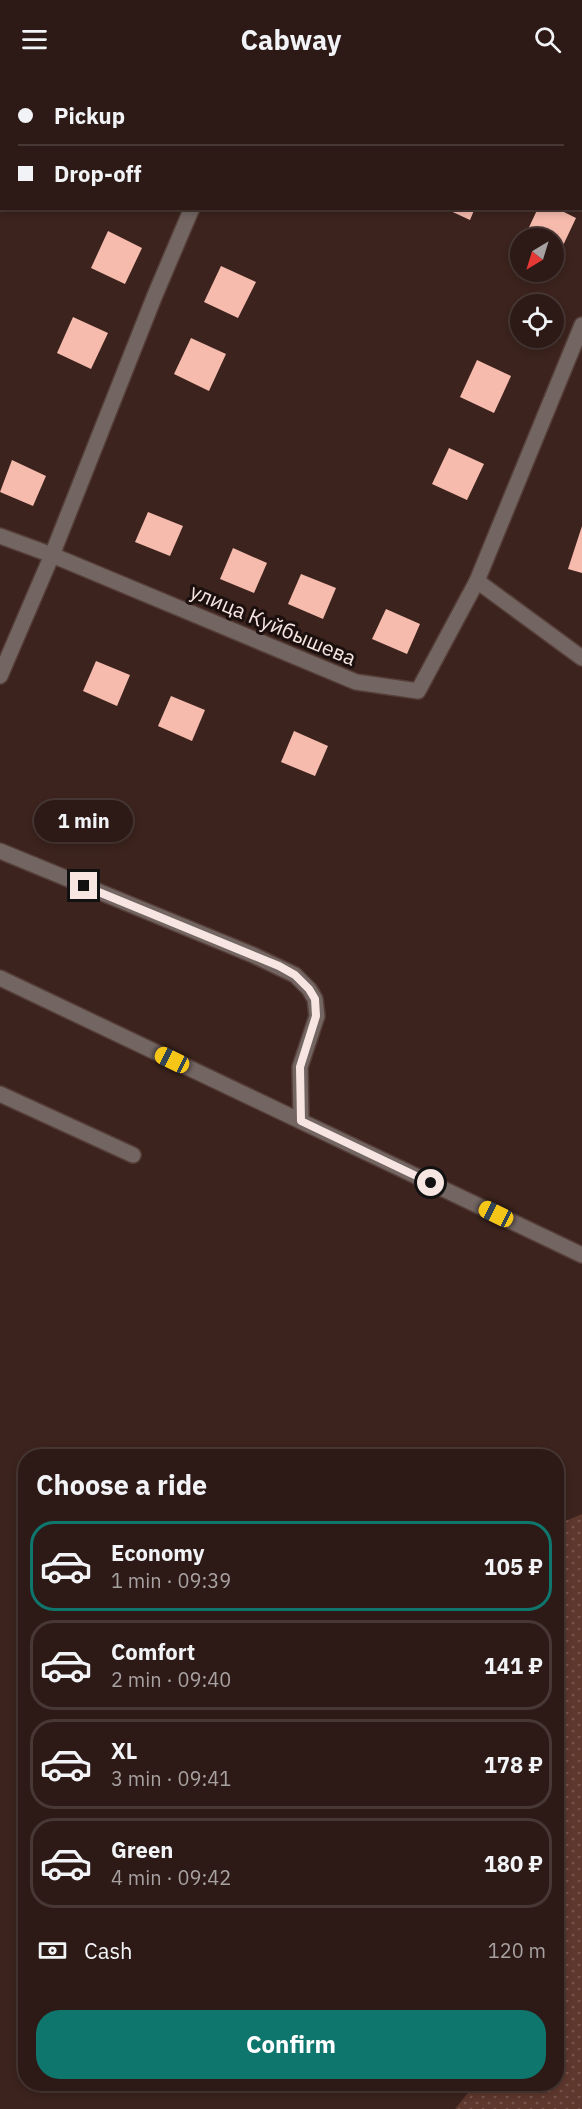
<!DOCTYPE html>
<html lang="en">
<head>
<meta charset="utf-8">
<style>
	body { margin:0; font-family:"IBM Plex Sans",sans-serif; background:#35231f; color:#f1f3f6; height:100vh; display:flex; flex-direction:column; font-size:22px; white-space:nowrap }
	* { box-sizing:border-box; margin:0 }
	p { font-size:20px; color:#a7a1a1 }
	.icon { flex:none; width:33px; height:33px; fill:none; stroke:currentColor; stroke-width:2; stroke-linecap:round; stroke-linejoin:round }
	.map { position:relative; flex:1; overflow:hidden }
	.panel { position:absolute; left:18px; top:1371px; width:546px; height:642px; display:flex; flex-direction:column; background:#2d1a16; border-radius:24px; box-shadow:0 3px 9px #0003,0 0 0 2px #483835 }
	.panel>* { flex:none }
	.hud { position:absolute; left:0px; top:0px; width:582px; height:132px; box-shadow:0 3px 9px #0003,0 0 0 2px #483835; display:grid; align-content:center; height:132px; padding:0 18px; background:#2d1a16 }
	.needle { width:39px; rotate:218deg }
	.buttons { position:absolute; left:510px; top:150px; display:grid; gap:12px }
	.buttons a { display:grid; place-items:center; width:54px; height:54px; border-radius:50%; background:#2d1a16; box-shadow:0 3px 9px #0003,0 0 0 2px #483835; font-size:30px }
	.end { position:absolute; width:27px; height:27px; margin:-14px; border:8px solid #f6e5e1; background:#111; box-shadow:0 0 0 3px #111 }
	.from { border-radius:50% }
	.bubble { position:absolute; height:42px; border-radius:21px; background:#2d1a16; box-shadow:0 3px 9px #0003,0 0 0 2px #483835; font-size:20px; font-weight:800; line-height:42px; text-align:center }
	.car { position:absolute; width:18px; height:36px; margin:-18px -9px; border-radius:8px; box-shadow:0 0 4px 2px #0007; background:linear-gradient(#f5c518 24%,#345 0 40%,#f5c518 0 76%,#345 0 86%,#f5c518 0) }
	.hud b { display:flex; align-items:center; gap:21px; height:57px; font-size:22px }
	.hud b+b { border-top:2px solid #483835 }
	.hud i { width:15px; height:15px; background:#f1f3f6 }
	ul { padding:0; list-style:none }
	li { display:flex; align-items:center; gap:18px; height:90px; margin:0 12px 9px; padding:0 6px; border:3px solid #483835; border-radius:24px }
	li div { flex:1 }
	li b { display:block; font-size:22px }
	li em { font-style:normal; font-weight:800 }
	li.active { border-color:#0f766e }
	li>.icon { width:54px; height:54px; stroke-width:1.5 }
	h2 { padding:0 18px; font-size:27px; line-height:72px }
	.pay { display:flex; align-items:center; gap:15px; height:66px; padding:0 18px; font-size:22px }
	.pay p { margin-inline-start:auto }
	.primary-button { display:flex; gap:12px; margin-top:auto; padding:12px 18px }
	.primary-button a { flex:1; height:69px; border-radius:24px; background:#0f766e; color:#fff; font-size:24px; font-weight:800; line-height:69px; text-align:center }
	header { display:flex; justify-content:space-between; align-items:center; height:78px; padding:0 18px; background:#2d1a16; font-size:27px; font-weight:800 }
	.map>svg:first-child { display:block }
</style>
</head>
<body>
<header><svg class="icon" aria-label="menu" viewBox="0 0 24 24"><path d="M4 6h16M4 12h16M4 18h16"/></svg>Cabway<svg class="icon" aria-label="search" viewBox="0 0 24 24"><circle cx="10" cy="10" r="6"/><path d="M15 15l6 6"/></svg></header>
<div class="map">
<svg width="582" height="2031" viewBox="0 0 582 2031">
	<defs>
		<pattern id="park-dots" width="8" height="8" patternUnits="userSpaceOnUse" patternTransform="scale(1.5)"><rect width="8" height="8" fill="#5e372d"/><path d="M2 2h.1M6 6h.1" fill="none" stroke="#76544b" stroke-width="1.8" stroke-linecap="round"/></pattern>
	</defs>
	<rect width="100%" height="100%" fill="#3c231d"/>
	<!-- park -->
	<path fill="url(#park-dots)" d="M582 1436V2031H455L475 2006H556V1447Z"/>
	<!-- building -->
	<g fill="#f6bbad">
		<path d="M444 130H475L470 142Z"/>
		<path d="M538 130H556L576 140 559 176 554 174V160H524Z"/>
		<path d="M108 153 142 170 125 206 91 190Z"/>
		<path d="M221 188 256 204 238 240 204 224Z"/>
		<path d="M73 239 108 255 91 291 57 275Z"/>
		<path d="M191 260 226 276 209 313 174 296Z"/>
		<path d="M477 282 511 298 494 335 460 319Z"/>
		<path d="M449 370 484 386 467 422 432 406Z"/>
		<path d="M12 382 46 398 33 428 0 414Z"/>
		<path d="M148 434 183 448 170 478 135 464Z"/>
		<path d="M582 448V495L568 491Z"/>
		<path d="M233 470 267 485 254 515 220 501Z"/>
		<path d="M301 496 336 510 323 541 288 526Z"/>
		<path d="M386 531 420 546 407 576 372 561Z"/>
		<path d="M96 583 130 597 117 628 83 613Z"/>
		<path d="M171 618 205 632 192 663 158 648Z"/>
		<path d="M294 653 328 668 315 698 281 684Z"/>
	</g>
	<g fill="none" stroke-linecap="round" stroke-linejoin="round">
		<!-- service casing -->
		<g stroke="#563e38" stroke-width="18">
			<g id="service">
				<path d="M0 773 253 877 295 897 309 911 315 921 317 938 300 989 301 1043V1040"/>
				<path d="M0 900 582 1177"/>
				<path d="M0 1016 133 1077"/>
			</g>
		</g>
		<!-- minor casing -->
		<g stroke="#563e38" stroke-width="18">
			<g id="minor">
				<path d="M386 0 390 2"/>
				<path d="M248 2 249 0"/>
				<path d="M580 80H582"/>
				<path d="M582 247 477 503 582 580"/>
				<path d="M0 458 52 477 356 604 418 613 477 503"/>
				<path d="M0 598 52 477 155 217 192 130"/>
			</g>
		</g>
		<!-- service -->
		<use href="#service" stroke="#726562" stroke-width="15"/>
		<!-- minor -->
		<use href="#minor" stroke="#726562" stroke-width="15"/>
	</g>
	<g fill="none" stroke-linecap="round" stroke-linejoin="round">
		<!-- route -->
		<path stroke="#f6e5e1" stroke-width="8" d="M84 808 279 888 295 897 309 911 315 921 316 938 300 989 301 1043 431 1105"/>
	</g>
	<g text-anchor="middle" stroke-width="6" stroke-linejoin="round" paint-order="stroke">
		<!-- street labels -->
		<g font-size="21" fill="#f6e5e1" stroke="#1b100d">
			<text transform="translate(273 547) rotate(23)" y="7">улица Куйбышева</text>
		</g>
	</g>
</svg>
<div class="buttons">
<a><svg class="needle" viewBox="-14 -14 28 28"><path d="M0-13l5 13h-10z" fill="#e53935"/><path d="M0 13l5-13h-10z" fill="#a7a1a1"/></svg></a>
<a><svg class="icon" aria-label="locate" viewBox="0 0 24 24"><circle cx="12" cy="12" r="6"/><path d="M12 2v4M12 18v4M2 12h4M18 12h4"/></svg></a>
</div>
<i class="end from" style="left:431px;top:1105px"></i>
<i class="end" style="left:84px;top:808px"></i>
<div class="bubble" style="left:34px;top:722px;width:99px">1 min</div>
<i class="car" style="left:172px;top:982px;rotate:296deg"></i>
<i class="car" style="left:496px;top:1136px;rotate:296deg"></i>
<div class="hud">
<b><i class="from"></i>Pickup</b>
<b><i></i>Drop-off</b>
</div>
<section class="panel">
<h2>Choose a ride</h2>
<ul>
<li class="active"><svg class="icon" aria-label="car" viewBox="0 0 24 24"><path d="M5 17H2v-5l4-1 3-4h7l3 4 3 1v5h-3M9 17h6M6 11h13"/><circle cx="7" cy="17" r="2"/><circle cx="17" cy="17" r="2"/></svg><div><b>Economy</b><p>1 min · 09:39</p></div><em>105 ₽</em></li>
<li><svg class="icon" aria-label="car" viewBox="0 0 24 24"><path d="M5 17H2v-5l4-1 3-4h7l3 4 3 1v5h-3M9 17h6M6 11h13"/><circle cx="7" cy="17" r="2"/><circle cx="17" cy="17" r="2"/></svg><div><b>Comfort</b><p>2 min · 09:40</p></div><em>141 ₽</em></li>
<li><svg class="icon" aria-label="car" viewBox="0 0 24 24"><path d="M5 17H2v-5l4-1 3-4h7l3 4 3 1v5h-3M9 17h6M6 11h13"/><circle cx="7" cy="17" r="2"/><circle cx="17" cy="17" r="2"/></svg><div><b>XL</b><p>3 min · 09:41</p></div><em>178 ₽</em></li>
<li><svg class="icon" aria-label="car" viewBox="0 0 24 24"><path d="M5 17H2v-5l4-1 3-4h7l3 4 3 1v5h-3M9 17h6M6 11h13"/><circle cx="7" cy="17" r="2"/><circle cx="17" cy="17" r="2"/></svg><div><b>Green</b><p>4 min · 09:42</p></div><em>180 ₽</em></li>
</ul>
<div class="pay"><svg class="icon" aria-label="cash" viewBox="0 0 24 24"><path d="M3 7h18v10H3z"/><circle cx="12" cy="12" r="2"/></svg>Cash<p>120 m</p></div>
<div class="primary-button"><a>Confirm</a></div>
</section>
</div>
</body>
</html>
